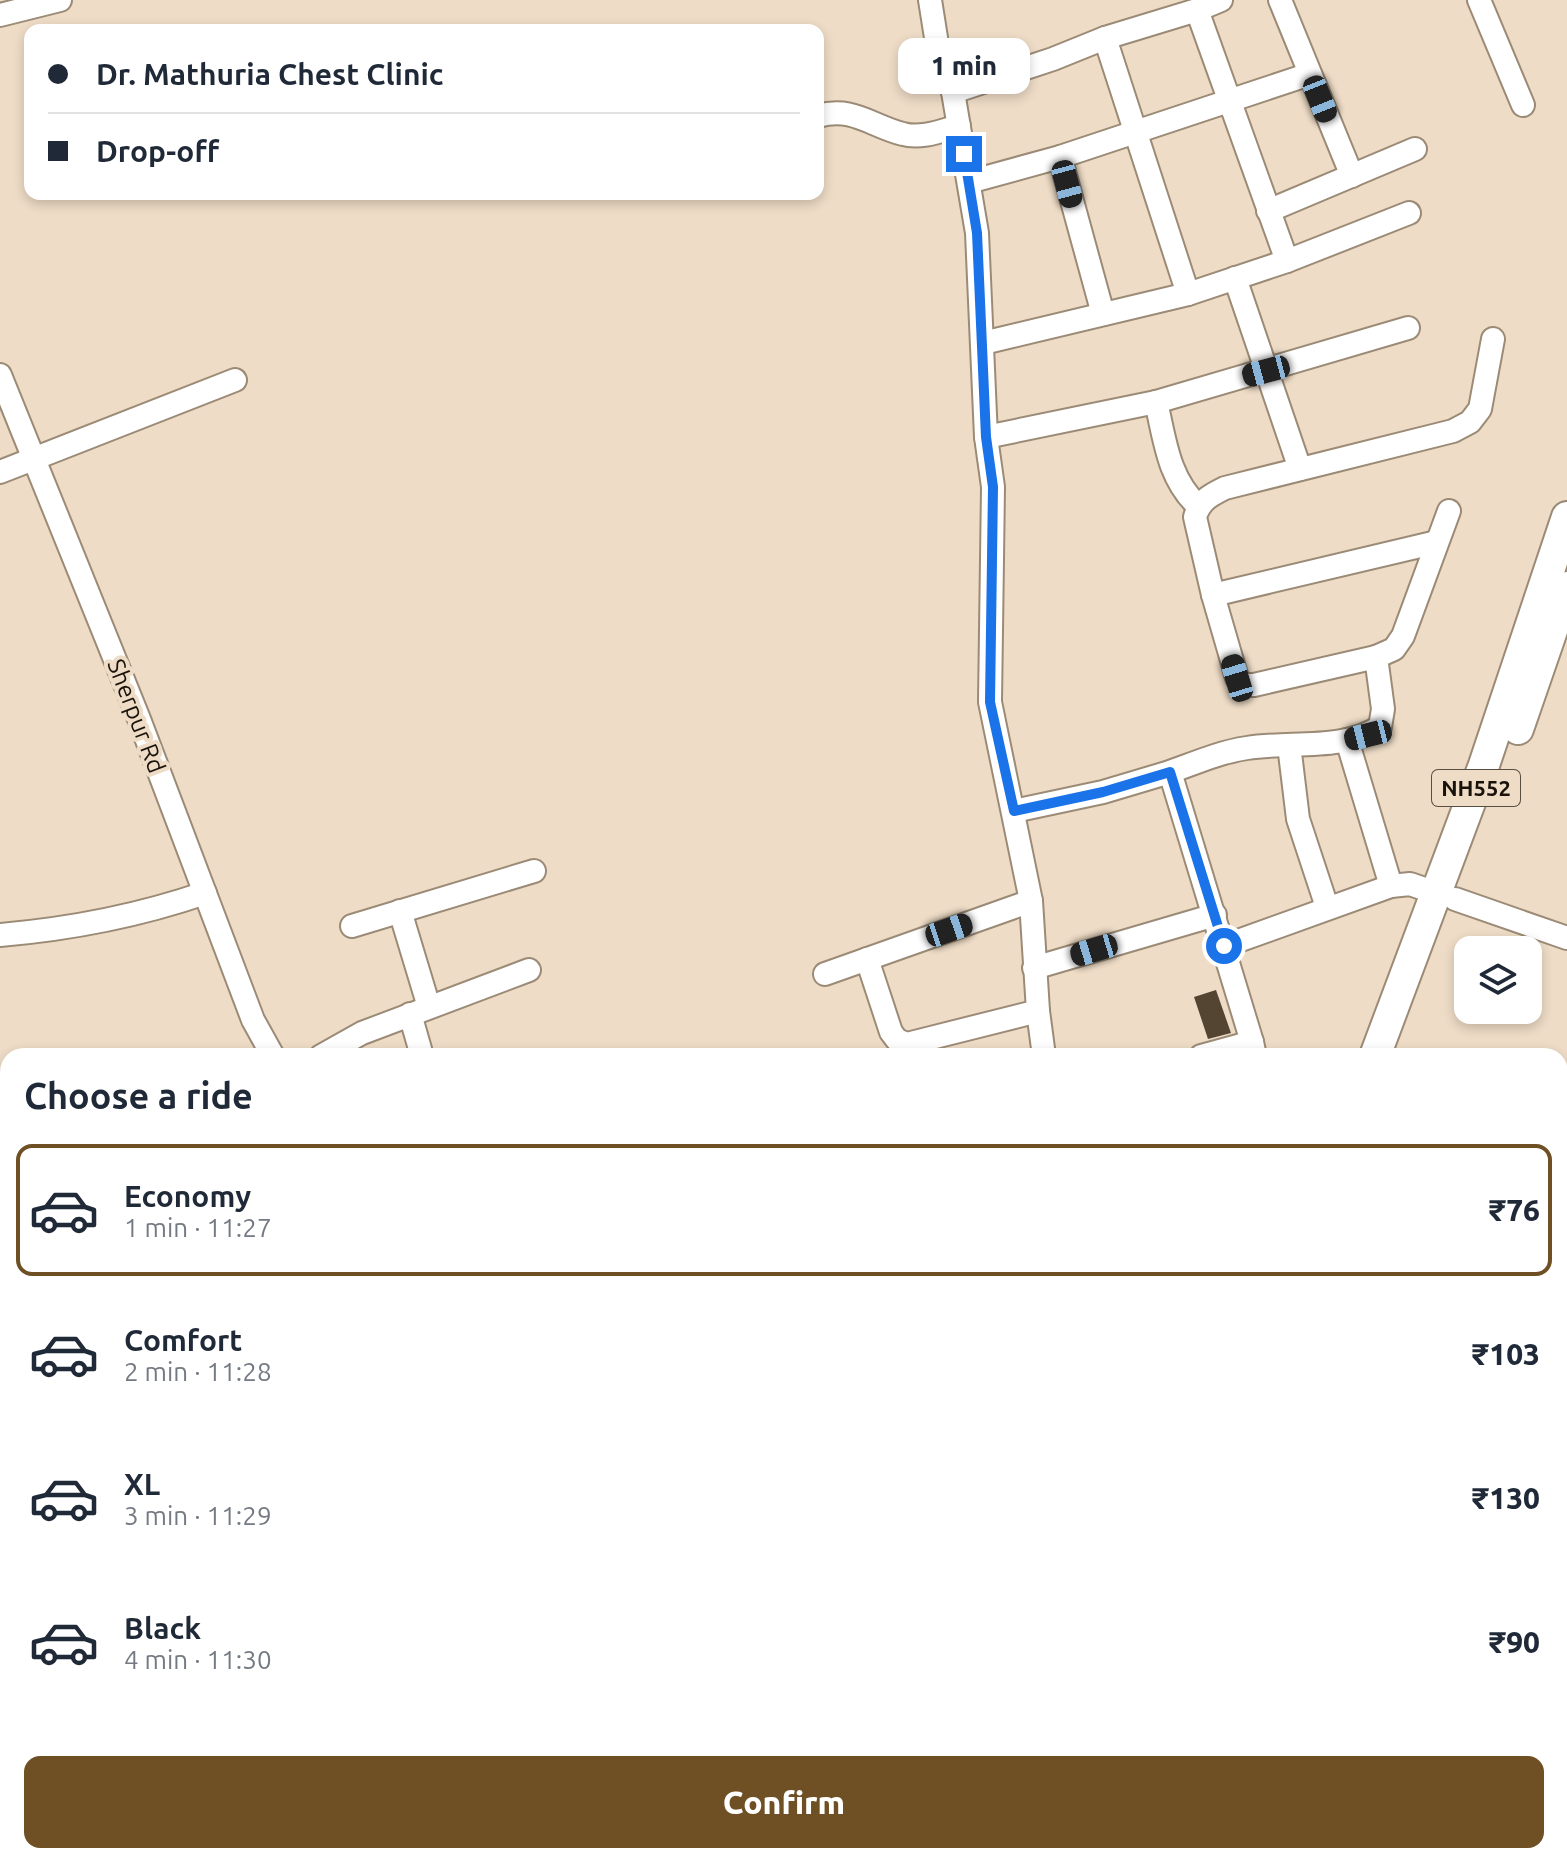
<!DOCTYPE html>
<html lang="en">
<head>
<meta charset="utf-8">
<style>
	body { margin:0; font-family:Ubuntu,sans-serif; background:#f2f2f3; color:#1f2937; height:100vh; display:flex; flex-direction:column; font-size:30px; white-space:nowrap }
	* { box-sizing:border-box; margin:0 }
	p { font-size:26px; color:#747a83 }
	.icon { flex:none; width:44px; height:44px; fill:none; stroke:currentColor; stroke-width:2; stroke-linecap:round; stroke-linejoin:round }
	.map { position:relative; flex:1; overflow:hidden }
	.sheet { position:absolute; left:0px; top:1048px; width:1568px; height:816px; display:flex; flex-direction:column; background:#fff; border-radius:24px 24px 0 0; box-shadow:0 4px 12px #0003 }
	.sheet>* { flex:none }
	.hud { position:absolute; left:24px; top:24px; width:800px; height:176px; border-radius:16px; box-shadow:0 4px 12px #0003; display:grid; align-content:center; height:176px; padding:0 24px; background:#fff }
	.controls { position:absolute; left:1454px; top:936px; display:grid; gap:16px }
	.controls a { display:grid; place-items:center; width:88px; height:88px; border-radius:16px; background:#fff; box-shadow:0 4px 12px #0003; font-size:40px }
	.end { position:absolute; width:36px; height:36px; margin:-18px; border:10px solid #1a73e8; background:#fff; box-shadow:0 0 0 4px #fff }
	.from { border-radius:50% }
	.bubble { position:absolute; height:56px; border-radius:16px; background:#fff; box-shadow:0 4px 12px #0003; font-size:26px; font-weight:800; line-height:56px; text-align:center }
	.car { position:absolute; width:24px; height:48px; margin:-24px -12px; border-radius:10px; box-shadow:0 0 6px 2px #0007; background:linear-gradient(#222 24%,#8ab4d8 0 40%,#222 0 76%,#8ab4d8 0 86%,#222 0) }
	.hud b { display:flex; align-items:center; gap:28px; height:76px; font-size:30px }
	.hud b+b { border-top:2px solid #e0e1e3 }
	.hud i { width:20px; height:20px; background:#1f2937 }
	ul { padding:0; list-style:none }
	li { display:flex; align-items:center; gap:24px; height:132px; margin:0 16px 12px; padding:0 8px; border:4px solid transparent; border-radius:16px }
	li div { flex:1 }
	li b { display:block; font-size:30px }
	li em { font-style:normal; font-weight:800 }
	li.on { border-color:#6f5025 }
	li>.icon { width:72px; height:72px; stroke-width:1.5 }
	h2 { padding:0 24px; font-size:36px; line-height:96px }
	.cta { display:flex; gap:16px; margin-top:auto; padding:16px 24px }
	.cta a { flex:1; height:92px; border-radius:16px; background:#6f5025; color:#fff; font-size:32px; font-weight:800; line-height:92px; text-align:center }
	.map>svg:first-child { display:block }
</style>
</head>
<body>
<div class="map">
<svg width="1567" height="1864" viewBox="0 0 1567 1864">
	<rect width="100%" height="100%" fill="#eedcc6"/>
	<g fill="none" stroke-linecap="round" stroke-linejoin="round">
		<!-- river -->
		<path stroke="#f3bc72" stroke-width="32" d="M0 1104 6 1114 0 1194"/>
	</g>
	<!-- building -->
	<path fill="#544532" d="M1216 990 1231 1033 1208 1039 1194 997Z"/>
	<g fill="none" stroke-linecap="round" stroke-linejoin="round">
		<!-- minor casing -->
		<g stroke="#9b8b76" stroke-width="26">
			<g id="minor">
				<path d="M930 0 937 44 953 92 977 233 986 437 993 487 990 702 1031 901 1038 1011 1044 1056"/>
				<path d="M1280 0 1352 176"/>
				<path d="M1479 0 1523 105"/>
				<path d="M1197 10 1287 261"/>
				<path d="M0 15 60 0"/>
				<path d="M1105 38 1188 294"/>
				<path d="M953 92 1053 59 1105 38 1197 10 1221 0"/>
				<path d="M818 116C853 106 871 126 903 134 921 139 941 131 959 126"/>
				<path d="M1060 157 1103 314"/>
				<path d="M969 182 1060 157 1310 74"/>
				<path d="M1268 211 1415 149"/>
				<path d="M1235 278 1300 469"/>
				<path d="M983 343 1188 294 1287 261 1409 213"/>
				<path d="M0 375 139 719 253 1020 273 1056"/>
				<path d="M1156 402C1165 440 1168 478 1198 506"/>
				<path d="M986 437 1156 402 1408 328"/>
				<path d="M0 472 235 380"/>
				<path d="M1449 511 1403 636 1394 649 1376 657 1254 685H1243L1237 678 1213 595 1195 517C1200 500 1211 495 1225 488L1453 431 1470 422 1480 409 1493 339"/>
				<path d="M1213 595 1437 542"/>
				<path d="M1347 740 1391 886"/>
				<path d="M1289 745 1298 819 1327 907"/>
				<path d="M1170 772C1195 763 1220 752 1247 748 1290 741 1342 751 1380 727L1383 709 1376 657"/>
				<path d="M1014 811 1103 792 1170 772 1252 1042"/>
				<path d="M1455 899 1567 938"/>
				<path d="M400 911 429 1007"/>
				<path d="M352 926 534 871"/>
				<path d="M0 935C70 929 138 916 205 893"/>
				<path d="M1224 946 1391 886 1410 884 1436 893"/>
				<path d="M867 959 891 1032 897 1040 907 1044 1038 1011"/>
				<path d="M1034 968 1215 915"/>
				<path d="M825 974 1031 901"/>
				<path d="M410 1014 422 1056"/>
				<path d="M321 1056 362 1033 529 970"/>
				<path d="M1201 1056 1252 1042 1255 1056"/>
				<path d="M0 1369 8 1378"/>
				<path d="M1560 1413 1567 1410"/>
				<path d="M0 1505 8 1499"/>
				<path d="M1560 1529 1567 1546"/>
				<path d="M1560 1704 1567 1717"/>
				<path d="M1560 1752 1567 1749"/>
				<path d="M984 1856 991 1864"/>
				<path d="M1389 1856 1394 1864"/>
				<path d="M1332 1864 1344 1856"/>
			</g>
		</g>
		<!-- highway casing -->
		<g stroke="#9b8b76" stroke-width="34">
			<g id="highway">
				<path d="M1518 729 1567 587"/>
				<path d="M1375 1056 1484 765 1567 517"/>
				<path d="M887 1864 891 1856"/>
				<path d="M936 1864 944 1856"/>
			</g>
		</g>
		<!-- minor -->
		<use href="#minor" stroke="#fff" stroke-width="22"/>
		<!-- highway -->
		<use href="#highway" stroke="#fff" stroke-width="30"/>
	</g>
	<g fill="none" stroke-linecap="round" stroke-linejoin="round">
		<!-- route -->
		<path stroke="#1a73e8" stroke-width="10" d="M964 154 977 233 986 437 993 487 990 702 1014 811 1103 792 1170 772 1224 946"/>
	</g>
	<g text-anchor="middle" stroke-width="8" stroke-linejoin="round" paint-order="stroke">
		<!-- shield labels -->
		<rect fill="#eedcc6" stroke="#584f42" stroke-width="2" x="1432" y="770" width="88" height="36" rx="6"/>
		<g font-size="22" font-weight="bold" fill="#18120a">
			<text x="1476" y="796">NH552</text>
		</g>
		<!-- street labels -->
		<g font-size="24" fill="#18120a" stroke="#eedcc6">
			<text transform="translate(136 716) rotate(69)" y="8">Sherpur Rd</text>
		</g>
	</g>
</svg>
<div class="controls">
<a><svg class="icon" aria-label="layers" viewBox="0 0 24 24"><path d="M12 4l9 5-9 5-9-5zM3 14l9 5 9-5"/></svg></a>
</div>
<i class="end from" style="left:1224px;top:946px"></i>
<i class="end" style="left:964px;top:154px"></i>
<div class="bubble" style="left:898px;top:38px;width:132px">1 min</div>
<i class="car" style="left:1320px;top:99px;rotate:158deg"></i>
<i class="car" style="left:1067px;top:184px;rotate:165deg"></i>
<i class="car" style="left:1266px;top:371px;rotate:255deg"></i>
<i class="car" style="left:1237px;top:678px;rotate:343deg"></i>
<i class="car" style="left:1368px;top:735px;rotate:256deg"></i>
<i class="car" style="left:949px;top:930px;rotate:71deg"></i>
<i class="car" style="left:1094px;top:950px;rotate:253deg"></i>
<div class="hud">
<b><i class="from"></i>Dr. Mathuria Chest Clinic</b>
<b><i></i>Drop-off</b>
</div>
<section class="sheet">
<h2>Choose a ride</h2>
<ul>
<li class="on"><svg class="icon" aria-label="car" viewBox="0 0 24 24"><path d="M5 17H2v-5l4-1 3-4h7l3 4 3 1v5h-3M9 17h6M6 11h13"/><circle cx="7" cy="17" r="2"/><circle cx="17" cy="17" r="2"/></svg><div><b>Economy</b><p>1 min · 11:27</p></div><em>₹76</em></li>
<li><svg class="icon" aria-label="car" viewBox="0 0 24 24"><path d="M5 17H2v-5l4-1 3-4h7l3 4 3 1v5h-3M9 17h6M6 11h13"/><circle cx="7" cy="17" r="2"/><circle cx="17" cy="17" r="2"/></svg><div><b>Comfort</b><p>2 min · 11:28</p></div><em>₹103</em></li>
<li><svg class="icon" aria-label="car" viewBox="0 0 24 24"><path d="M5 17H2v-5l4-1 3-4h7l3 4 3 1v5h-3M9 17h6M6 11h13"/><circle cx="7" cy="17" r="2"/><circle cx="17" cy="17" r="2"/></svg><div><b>XL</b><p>3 min · 11:29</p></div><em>₹130</em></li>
<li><svg class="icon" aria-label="car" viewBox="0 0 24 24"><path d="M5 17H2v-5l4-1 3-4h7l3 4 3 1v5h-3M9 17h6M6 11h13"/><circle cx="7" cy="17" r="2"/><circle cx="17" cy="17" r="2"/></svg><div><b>Black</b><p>4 min · 11:30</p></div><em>₹90</em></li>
</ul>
<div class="cta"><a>Confirm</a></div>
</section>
</div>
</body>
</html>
